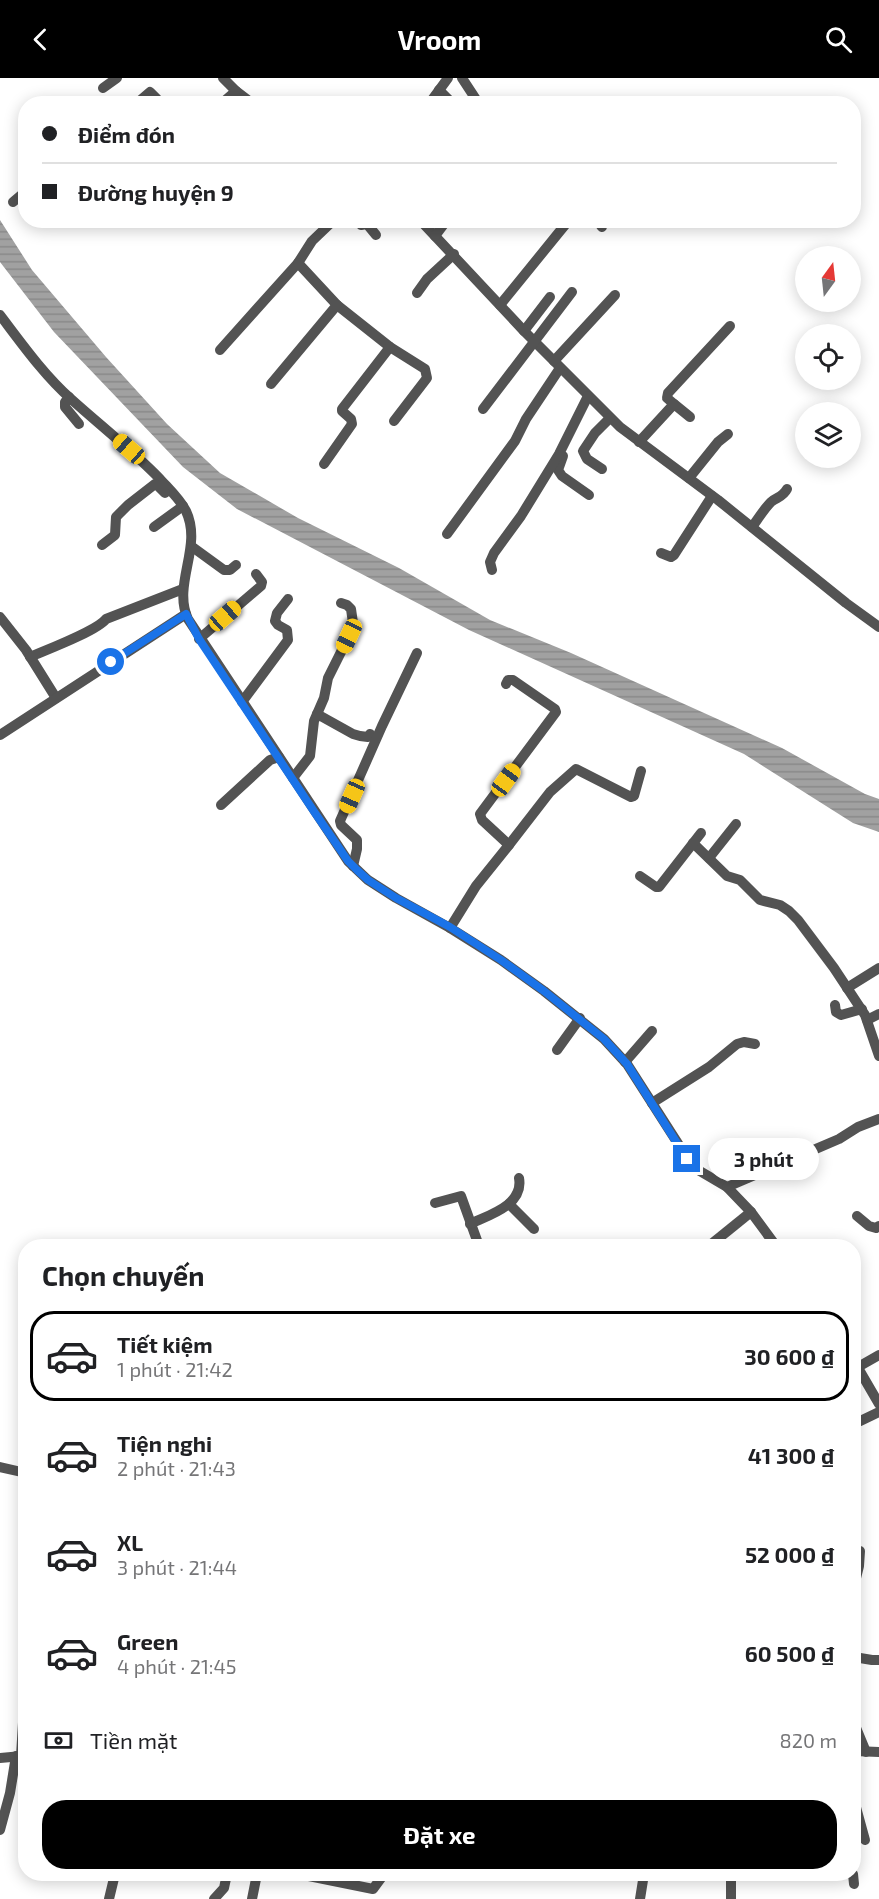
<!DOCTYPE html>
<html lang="vi">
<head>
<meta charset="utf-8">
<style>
	body { margin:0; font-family:"Exo 2",sans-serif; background:#f6f6f6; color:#202124; height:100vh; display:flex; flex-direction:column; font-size:22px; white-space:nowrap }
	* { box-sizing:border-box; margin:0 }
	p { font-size:20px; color:#757577 }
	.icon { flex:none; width:33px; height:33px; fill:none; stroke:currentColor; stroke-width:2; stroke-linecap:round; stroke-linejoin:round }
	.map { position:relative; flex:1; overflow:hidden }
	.sheet { position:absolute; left:18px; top:1161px; width:843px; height:642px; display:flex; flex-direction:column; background:#fff; border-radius:24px; box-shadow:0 3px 15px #0003 }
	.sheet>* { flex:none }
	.banner { position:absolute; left:18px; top:18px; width:843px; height:132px; border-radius:24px; box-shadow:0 3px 15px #0003; display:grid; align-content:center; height:132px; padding:0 24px; background:#fff }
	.needle { width:39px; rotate:15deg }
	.tools { position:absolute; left:795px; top:168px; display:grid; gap:12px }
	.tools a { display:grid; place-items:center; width:66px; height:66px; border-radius:50%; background:#fff; box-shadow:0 3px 15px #0003; font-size:30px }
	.end { position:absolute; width:27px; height:27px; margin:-14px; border:8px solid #1a73e8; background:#fff; box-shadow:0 0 0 3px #fff }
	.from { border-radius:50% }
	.bubble { position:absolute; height:42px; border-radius:21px; background:#fff; box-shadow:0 3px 15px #0003; font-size:20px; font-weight:700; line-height:42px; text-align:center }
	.car { position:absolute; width:18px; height:36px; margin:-18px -9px; border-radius:8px; box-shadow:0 0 4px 2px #0007; background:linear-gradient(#f5c518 24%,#345 0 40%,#f5c518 0 76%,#345 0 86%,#f5c518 0) }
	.banner b { display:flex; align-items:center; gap:21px; height:57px; font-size:22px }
	.banner b+b { border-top:2px solid #e0e0e0 }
	.banner i { width:15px; height:15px; background:#202124 }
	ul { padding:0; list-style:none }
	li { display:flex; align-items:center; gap:18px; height:90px; margin:0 12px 9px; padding:0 12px; border:3px solid transparent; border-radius:24px }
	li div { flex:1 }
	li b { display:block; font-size:22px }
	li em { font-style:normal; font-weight:700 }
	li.selected { border-color:#000 }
	li>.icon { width:54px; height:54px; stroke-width:1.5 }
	h2 { padding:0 24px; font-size:27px; line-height:72px }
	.pay { display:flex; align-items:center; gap:15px; height:66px; padding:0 24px; font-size:22px }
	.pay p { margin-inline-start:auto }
	.action { display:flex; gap:12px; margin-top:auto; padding:12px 24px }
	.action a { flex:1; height:69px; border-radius:24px; background:#000; color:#fff; font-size:24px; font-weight:700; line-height:69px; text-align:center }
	header { display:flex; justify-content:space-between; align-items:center; height:78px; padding:0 24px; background:#000; color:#fff; font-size:27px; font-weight:700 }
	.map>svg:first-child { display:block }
</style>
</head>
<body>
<header><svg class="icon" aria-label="back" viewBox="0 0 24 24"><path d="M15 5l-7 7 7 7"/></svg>Vroom<svg class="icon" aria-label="search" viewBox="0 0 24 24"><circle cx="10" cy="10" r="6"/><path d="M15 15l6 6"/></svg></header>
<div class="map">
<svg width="879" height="1821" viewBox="0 0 879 1821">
	<defs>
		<pattern id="water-rules" width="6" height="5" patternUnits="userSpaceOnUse" patternTransform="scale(1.5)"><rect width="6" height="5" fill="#a1a1a1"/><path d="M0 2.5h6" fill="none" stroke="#898989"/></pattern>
	</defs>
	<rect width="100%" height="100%" fill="#fff"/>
	<!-- water -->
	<path fill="url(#water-rules)" d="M0 142 32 192 106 279 167 346 220 395 298 440 399 490 490 542 571 575 782 670 865 716 879 721V754L853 745 744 676 469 552 237 431 183 389 54 254 0 184Z"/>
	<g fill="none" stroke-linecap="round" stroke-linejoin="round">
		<!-- minor -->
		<g stroke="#535353" stroke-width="10">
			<path d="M223 0 236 13 253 26"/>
			<path d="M462 0 479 26"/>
			<path d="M103 10 117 0"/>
			<path d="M439 12 453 26"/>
			<path d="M136 26 150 14 162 26"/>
			<path d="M221 26 236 13"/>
			<path d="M429 26 448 0"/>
			<path d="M13 124 26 113"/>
			<path d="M357 142 361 147 367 146 376 157"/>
			<path d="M420 142 524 253 620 349 718 422 846 525 879 549"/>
			<path d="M597 142 602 149"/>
			<path d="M435 158 447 142"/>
			<path d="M417 215 427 201 454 176"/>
			<path d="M337 227 390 269 425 291 427 300 394 343"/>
			<path d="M500 227 569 142"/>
			<path d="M0 237C22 266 44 297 71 321 101 348 132 372 160 401 169 411 180 421 186 433 203 469 172 506 188 541L348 783 368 802 396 820 450 850 501 882 544 913 604 961 627 986 693 1089 727 1109 751 1134 776 1168"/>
			<path d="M524 253 550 219"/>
			<path d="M220 272 298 185 312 163 334 142"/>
			<path d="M554 283 615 217"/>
			<path d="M271 306 337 227 298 185"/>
			<path d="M69 319 65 324V329L79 346"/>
			<path d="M674 326 667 320 668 315 730 248"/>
			<path d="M483 331 572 214"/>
			<path d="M639 364 674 326 690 339"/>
			<path d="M563 378 558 392 562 398 589 417"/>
			<path d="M324 386 352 346 351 341 342 333V331L390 269"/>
			<path d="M602 391 587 381 583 373 595 355 610 340"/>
			<path d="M689 400 718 364 728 356"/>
			<path d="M154 449 183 428"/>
			<path d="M752 449C758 441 764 431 771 424 777 419 783 419 787 411"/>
			<path d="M447 456 515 363 526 341 560 290"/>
			<path d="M102 467 115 457 116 439 128 427 155 406 157 407 165 415"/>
			<path d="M191 468 224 492H230L236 487"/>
			<path d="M661 475 671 479 674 477 712 418"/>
			<path d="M492 492 490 484 494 475 521 438 559 376 588 318"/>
			<path d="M0 539 26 572 56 620"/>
			<path d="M199 561 261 508 262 504 256 496"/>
			<path d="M30 579C46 572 97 553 106 541L183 511"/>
			<path d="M242 624 288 562 287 552 278 547 275 543 277 535 288 521"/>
			<path d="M317 636 353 656 360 658 368 659 370 656"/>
			<path d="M0 657 186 536"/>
			<path d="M293 700 310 678 314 643 324 620 328 600 349 558 353 545 351 531 347 527 341 525"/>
			<path d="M221 727 270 682 279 679"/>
			<path d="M693 765 727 798 740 802 760 822 780 827 789 833 798 842 834 890 865 937 879 978"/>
			<path d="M509 767 550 714 576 691 631 719 634 718 641 693"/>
			<path d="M709 780 736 746"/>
			<path d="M353 788 357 771V762L341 747 340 743 382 648 417 575"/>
			<path d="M640 798 656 809H659L701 755"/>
			<path d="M450 850 476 808 509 767 482 742 480 736 556 634 555 631 513 602H508L506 606"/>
			<path d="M847 910 879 890"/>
			<path d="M835 927 836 934 841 937 862 931"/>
			<path d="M867 942 879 936"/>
			<path d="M557 972 580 940"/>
			<path d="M625 984 652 953"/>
			<path d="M652 1025 709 989 737 966 744 964 755 966"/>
			<path d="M736 1067 747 1100"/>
			<path d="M727 1109 839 1061 858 1049 879 1041"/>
			<path d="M435 1125 461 1118 479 1168"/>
			<path d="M509 1126 534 1151"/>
			<path d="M857 1138 869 1148 876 1150 879 1148"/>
			<path d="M470 1146C489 1137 524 1127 519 1100"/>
			<path d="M709 1168 751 1134"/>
			<path d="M854 1283 879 1326"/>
			<path d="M858 1289 879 1277"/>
			<path d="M854 1346 879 1334"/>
			<path d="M0 1389 26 1395"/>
			<path d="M854 1508 859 1488 860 1473"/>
			<path d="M854 1579 872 1582H879"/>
			<path d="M854 1645 866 1674"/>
			<path d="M854 1673 879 1674"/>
			<path d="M21 1678 26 1594"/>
			<path d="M0 1680 22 1678"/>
			<path d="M854 1722 865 1762"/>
			<path d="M0 1752 10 1715 16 1678"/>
			<path d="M299 1796 373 1811 384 1796"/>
			<path d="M407 1796 413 1797"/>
			<path d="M853 1796 854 1806"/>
			<path d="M109 1821 115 1796"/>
			<path d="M214 1821 224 1810 227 1796"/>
			<path d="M252 1821 257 1796"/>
			<path d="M640 1821 644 1796"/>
			<path d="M731 1821V1796"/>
		</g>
	</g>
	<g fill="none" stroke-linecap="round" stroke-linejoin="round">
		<!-- route -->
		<path stroke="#1a73e8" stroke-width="8" d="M111 584 186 536 199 561 315 735 348 783 357 792 368 802 396 820 450 849 501 882 544 913 604 961 627 986 687 1081"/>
	</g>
</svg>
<div class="tools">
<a><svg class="needle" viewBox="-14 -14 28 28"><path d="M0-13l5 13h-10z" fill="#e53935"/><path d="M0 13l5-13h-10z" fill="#757577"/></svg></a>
<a><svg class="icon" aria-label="locate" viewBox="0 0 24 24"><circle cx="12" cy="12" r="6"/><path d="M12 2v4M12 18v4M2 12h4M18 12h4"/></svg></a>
<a><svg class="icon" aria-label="layers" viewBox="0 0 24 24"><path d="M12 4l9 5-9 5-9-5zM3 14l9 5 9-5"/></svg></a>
</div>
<i class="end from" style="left:111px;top:584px"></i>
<i class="end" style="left:687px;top:1081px"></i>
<div class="bubble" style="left:708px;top:1060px;width:111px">3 phút</div>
<i class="car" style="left:129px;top:371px;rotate:311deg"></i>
<i class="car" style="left:225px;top:538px;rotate:49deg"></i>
<i class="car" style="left:349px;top:558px;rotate:205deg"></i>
<i class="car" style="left:506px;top:702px;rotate:36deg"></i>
<i class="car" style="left:352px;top:718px;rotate:204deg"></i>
<div class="banner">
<b><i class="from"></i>Điểm đón</b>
<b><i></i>Đường huyện 9</b>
</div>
<section class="sheet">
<h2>Chọn chuyến</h2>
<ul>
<li class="selected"><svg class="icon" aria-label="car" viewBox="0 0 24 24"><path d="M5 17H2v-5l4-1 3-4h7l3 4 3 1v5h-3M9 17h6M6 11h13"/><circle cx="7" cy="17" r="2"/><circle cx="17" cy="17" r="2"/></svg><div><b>Tiết kiệm</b><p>1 phút · 21:42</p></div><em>30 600 ₫</em></li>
<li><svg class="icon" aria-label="car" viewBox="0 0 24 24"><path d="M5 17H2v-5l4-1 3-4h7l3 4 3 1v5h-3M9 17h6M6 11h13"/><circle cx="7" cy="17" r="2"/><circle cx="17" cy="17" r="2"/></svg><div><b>Tiện nghi</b><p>2 phút · 21:43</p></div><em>41 300 ₫</em></li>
<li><svg class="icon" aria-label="car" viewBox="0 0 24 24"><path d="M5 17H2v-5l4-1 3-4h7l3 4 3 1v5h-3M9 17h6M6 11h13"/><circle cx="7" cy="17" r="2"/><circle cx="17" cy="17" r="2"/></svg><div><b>XL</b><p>3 phút · 21:44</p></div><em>52 000 ₫</em></li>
<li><svg class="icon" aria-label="car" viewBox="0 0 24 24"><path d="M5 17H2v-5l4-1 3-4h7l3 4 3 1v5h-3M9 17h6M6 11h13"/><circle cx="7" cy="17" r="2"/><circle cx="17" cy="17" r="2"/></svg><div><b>Green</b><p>4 phút · 21:45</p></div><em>60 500 ₫</em></li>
</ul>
<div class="pay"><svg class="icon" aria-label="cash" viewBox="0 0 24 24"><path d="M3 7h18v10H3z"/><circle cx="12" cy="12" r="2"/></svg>Tiền mặt<p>820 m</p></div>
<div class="action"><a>Đặt xe</a></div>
</section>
</div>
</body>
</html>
